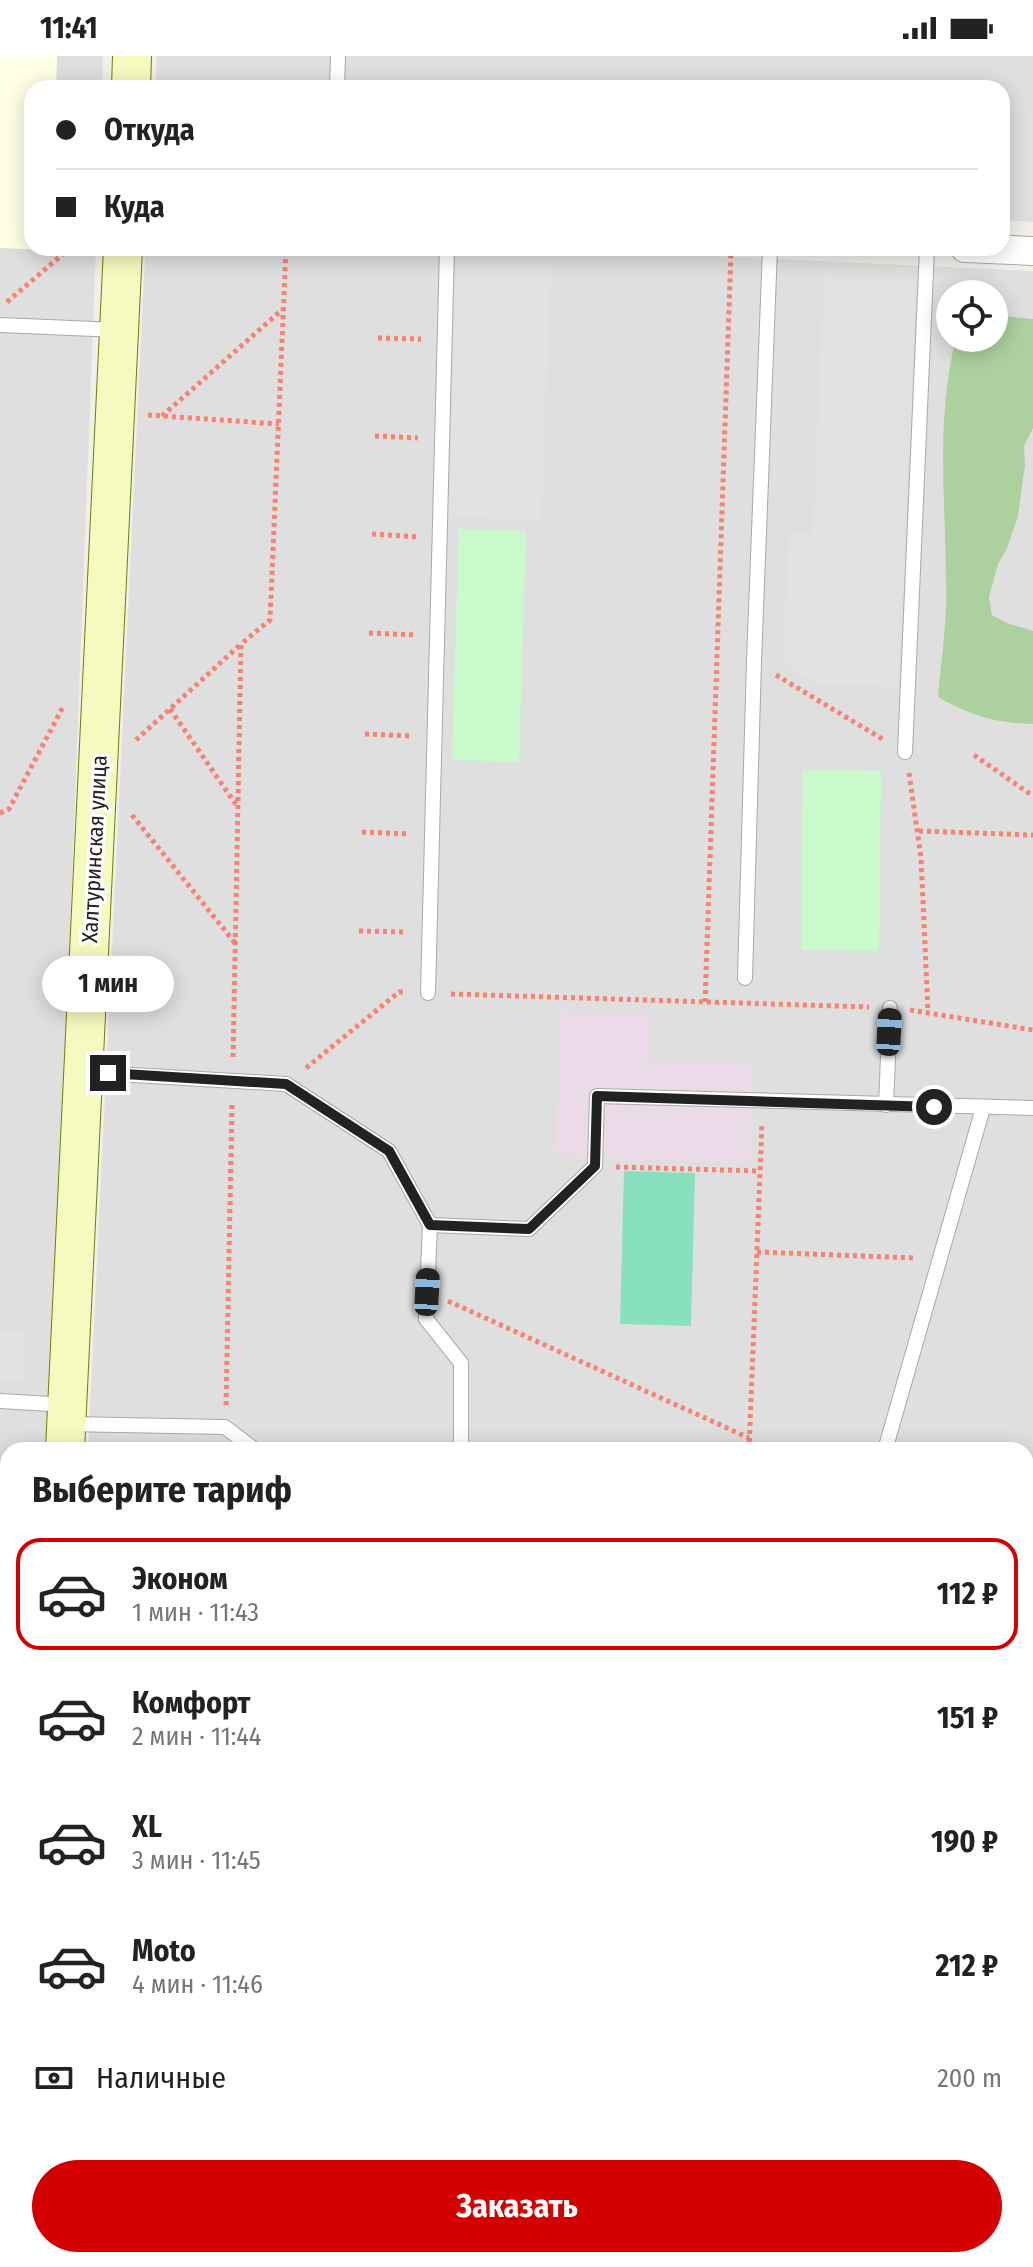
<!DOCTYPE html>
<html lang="ru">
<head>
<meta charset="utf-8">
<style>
	body { margin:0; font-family:"Fira Sans Condensed",sans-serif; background:#f6f6f6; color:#222; height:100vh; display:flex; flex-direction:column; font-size:30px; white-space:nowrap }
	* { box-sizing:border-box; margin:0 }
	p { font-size:26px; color:#767676 }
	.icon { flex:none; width:44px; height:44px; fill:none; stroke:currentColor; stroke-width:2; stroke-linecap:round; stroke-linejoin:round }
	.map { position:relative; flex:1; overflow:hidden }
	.sheet { position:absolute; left:0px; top:1386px; width:1034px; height:826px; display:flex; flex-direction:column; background:#fff; border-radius:24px 24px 0 0; box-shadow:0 4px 20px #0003 }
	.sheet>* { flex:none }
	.top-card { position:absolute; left:24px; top:24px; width:986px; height:176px; border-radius:24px; box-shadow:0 4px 20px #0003; display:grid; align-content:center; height:176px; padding:0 32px; background:#fff }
	.fabs { position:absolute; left:936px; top:224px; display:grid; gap:16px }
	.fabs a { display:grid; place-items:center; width:72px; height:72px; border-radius:50%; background:#fff; box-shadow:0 4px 20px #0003; font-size:40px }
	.end { position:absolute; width:36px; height:36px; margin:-18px; border:10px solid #222; background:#fff; box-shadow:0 0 0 4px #fff }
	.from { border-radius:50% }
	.bubble { position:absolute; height:56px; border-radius:28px; background:#fff; box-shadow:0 4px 20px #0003; font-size:26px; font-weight:700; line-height:56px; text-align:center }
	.car { position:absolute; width:24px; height:48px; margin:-24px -12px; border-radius:10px; box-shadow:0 0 6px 2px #0007; background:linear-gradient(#222 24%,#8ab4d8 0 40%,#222 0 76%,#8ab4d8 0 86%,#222 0) }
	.top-card b { display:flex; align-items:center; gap:28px; height:76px; font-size:30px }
	.top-card b+b { border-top:2px solid #e0e0e0 }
	.top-card i { width:20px; height:20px; background:#222 }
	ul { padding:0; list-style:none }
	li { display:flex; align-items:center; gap:24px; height:112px; margin:0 16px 12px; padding:0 16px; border:4px solid transparent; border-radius:24px }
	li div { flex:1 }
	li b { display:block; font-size:30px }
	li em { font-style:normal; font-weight:700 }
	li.active { border-color:#d40000 }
	li>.icon { width:72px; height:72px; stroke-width:1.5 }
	h2 { padding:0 32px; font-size:36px; line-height:96px }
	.pay { display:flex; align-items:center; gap:20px; height:88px; padding:0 32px; font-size:30px }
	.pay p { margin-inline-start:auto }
	.primary-button { display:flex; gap:16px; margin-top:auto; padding:16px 32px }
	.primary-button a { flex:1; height:92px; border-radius:48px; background:#d40000; color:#fff; font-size:32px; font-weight:700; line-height:92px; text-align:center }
	.status { display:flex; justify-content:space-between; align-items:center; height:56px; padding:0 40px; background:#fff; direction:ltr }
	.status svg { height:22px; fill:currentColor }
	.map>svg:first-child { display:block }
</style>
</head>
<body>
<div class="status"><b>11:41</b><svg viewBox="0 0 49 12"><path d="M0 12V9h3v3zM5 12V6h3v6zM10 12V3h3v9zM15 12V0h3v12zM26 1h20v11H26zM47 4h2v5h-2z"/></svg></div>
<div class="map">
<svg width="1033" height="2211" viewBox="0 0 1033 2211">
	<rect width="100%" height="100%" fill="#f2efe9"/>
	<!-- residential -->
	<g fill="#e0dfdf" fill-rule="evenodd">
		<path d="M0 0H103L102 32H32V192H96L66 979 45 1394H8V1726L0 1743Z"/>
		<path d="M157 0H1033V166L1002 164V32H155Z"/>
		<path d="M151 192H541L1033 215V1714H1026V1394H88L145 200ZM950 238H994V282H950Z"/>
		<path d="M1026 1793H1033V1997L1026 1988Z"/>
		<path d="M8 1901V2204H1026V2075L1033 2085V2211H0V1906Z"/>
	</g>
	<!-- industrial -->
	<path fill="#ebdbe8" d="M560 955 650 959 648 1004 753 1007 749 1107 555 1100Z"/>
	<!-- education -->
	<path fill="#ffffe5" d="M0 0H57L56 32H32V192L48 194 0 192Z"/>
	<!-- forest -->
	<path fill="#add19e" d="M994 259 1033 263V372L1024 390 1025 409 1018 460 1007 492 998 508 989 541 992 559 1007 567 1033 575V668C995 667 972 660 938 641 941 605 947 568 946 531 946 447 935 364 956 282H994Z"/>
	<!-- park -->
	<g fill="#c8facc">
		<path d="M459 473 526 475 519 706 452 704Z"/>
		<path d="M803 714 881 715 879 895 801 894Z"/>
		<rect x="1026" y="1793" width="7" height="67"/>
	</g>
	<!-- pitch -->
	<path fill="#88e0be" d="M624 1115 695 1117 691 1270 620 1268Z"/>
	<!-- parking -->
	<g fill="#e2e2e2">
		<path d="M456 208 551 211 541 465 449 460Z"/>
		<path d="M824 221 916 225 898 631 812 627 782 600 790 478H813Z"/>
		<path d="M0 1276H25L24 1324 0 1323Z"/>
	</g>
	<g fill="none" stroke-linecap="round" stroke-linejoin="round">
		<!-- lane casing -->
		<g stroke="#a9a9a9" stroke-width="16">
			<g id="lane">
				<path d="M337 32 338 0"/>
				<path d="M0 269 118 274"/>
				<path d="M905 696 927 192"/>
				<path d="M745 922 754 605 770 192"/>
				<path d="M428 937 447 192"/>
				<path d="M83 1016 286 1028 389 1095 430 1169 529 1173 595 1110 597 1040 1033 1052"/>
				<path d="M886 1049 890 952"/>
				<path d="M430 1169 426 1263 461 1307V1394"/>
				<path d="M0 1345 67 1349"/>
				<path d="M66 1368 225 1371 255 1394"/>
				<path d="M885 1394 983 1052"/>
				<path d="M1026 1555 1033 1532"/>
				<path d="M1026 1636H1033"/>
				<path d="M0 1720 8 1721"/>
				<path d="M1026 1996H1033"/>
				<path d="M82 2204 86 2211"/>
				<path d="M403 2204 407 2211"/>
				<path d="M549 2211 560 2204"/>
			</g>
		</g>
		<!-- street casing -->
		<g stroke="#a9a9a9" stroke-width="30">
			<path id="street" d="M965 192 1033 195"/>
		</g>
		<!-- secondary casing -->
		<g stroke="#707d05" stroke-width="40">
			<g id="secondary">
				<path d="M131 32 132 0"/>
				<path d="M65 1394 123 192"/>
				<path d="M1026 1748H1033"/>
				<path d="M0 1816 8 1804"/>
				<path d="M0 1851 8 1847"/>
				<path d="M1026 2042 1033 2052"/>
			</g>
		</g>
		<!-- path -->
		<g stroke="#fa8072" stroke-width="5" stroke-dasharray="4 4" stroke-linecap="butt">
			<path d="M7 246 70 192"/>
			<path d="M378 282 421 283"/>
			<path d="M148 359 279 368"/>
			<path d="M162 360 283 253"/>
			<path d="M375 380 418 382"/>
			<path d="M372 478 419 481"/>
			<path d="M369 577 416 579"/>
			<path d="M776 619 884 684"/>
			<path d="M170 653 237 750"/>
			<path d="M365 678 412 680"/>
			<path d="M136 684 241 588"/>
			<path d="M974 699 1033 740"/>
			<path d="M909 717 921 802 928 955"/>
			<path d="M0 757 9 753 64 649"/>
			<path d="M132 759 235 887"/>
			<path d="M919 775 1033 779"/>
			<path d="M362 776 409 778"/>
			<path d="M359 875 406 876"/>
			<path d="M451 938 869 951"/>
			<path d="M705 946 731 196"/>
			<path d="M910 954 1033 974"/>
			<path d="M233 1001 241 588 270 564 286 192"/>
			<path d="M306 1012 399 936H405"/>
			<path d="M616 1111 760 1115"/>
			<path d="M757 1196 916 1202"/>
			<path d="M448 1245 749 1382"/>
			<path d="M226 1349 232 1047"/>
			<path d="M749 1394 762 1067"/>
			<path d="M0 1929 8 1925"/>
			<path d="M0 2022 8 2018"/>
			<path d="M1026 2092 1033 2102"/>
			<path d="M883 2204 888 2211"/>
			<path d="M51 2211 61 2206"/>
		</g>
		<!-- lane -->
		<use href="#lane" stroke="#fff" stroke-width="14"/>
		<!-- street -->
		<use href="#street" stroke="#fff" stroke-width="28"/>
		<!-- secondary -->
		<use href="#secondary" stroke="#f7fabf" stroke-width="38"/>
	</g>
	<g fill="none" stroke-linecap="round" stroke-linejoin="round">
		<!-- route -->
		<path stroke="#222" stroke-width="10" d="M108 1017 286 1028 389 1095 430 1169 529 1173 595 1110 597 1040 934 1051"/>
	</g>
	<g text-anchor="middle" stroke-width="6" stroke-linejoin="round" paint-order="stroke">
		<!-- street labels -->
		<g font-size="22" fill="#222" stroke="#fff">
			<text transform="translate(94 793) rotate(-87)" y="8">Халтуринская улица</text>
		</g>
	</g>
</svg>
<div class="fabs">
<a><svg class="icon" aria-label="locate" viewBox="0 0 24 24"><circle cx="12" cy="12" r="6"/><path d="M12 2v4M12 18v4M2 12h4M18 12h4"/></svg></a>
</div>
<i class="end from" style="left:934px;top:1051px"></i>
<i class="end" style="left:108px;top:1017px"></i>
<div class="bubble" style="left:42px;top:900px;width:132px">1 мин</div>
<i class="car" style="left:889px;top:976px;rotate:3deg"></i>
<i class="car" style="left:427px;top:1236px;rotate:3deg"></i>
<div class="top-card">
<b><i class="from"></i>Откуда</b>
<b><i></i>Куда</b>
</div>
<section class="sheet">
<h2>Выберите тариф</h2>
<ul>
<li class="active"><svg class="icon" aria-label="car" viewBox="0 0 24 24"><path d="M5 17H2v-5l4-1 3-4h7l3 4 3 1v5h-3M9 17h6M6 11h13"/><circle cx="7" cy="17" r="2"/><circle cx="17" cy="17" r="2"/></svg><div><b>Эконом</b><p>1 мин · 11:43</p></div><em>112 ₽</em></li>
<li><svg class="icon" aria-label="car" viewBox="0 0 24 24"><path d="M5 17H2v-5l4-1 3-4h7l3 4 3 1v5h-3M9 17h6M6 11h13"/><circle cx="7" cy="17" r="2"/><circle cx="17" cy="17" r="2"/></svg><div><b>Комфорт</b><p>2 мин · 11:44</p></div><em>151 ₽</em></li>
<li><svg class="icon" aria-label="car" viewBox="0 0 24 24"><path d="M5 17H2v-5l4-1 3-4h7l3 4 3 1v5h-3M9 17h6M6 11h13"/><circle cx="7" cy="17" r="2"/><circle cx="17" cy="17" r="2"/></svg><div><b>XL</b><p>3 мин · 11:45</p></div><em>190 ₽</em></li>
<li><svg class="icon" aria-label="car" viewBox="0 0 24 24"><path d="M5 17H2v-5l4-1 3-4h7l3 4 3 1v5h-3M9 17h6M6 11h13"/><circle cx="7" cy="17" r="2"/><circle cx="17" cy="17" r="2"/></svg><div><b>Moto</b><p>4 мин · 11:46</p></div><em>212 ₽</em></li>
</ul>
<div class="pay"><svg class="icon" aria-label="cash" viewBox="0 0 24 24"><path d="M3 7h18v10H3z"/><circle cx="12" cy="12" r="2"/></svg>Наличные<p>200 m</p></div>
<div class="primary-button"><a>Заказать</a></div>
</section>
</div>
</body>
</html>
